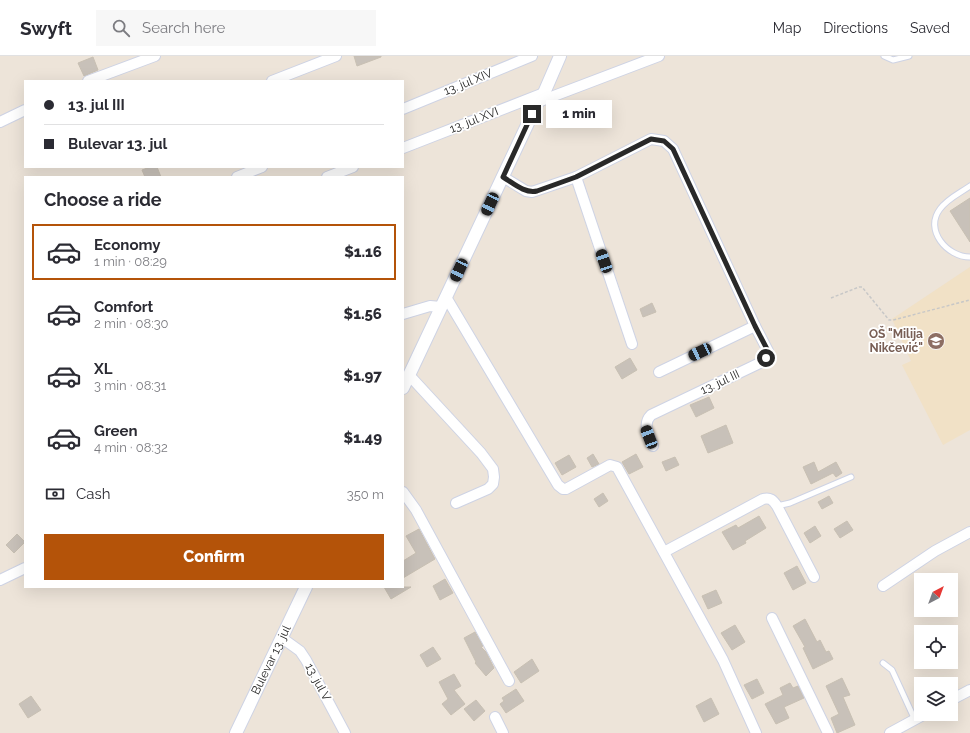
<!DOCTYPE html>
<html lang="en">
<head>
<meta charset="utf-8">
<style>
	body { margin:0; font-family:Raleway,sans-serif; background:#f7f7f7; color:#2b2b33; height:100vh; display:flex; flex-direction:column; font-size:15px; white-space:nowrap }
	* { box-sizing:border-box; margin:0 }
	p { font-size:13px; color:#7c7c81 }
	.icon { flex:none; width:22px; height:22px; fill:none; stroke:currentColor; stroke-width:2; stroke-linecap:round; stroke-linejoin:round }
	.map { position:relative; flex:1; overflow:hidden }
	.panel { position:absolute; left:24px; top:120px; width:380px; height:412px; display:flex; flex-direction:column; background:#fff; border-radius:0px; box-shadow:0 4px 16px #0002 }
	.panel>* { flex:none }
	.hud { position:absolute; left:24px; top:24px; width:380px; height:88px; border-radius:0px; box-shadow:0 4px 16px #0002; display:grid; align-content:center; height:88px; padding:0 20px; background:#fff }
	.needle { width:26px; rotate:41deg }
	.buttons { position:absolute; left:914px; top:517px; display:grid; gap:8px }
	.buttons a { display:grid; place-items:center; width:44px; height:44px; border-radius:0px; background:#fff; box-shadow:0 4px 16px #0002; font-size:20px }
	.end { position:absolute; width:18px; height:18px; margin:-9px; border:5px solid #292929; background:#fff; box-shadow:0 0 0 2px #fff }
	.from { border-radius:50% }
	.bubble { position:absolute; height:28px; border-radius:0px; background:#fff; box-shadow:0 4px 16px #0002; font-size:13px; font-weight:800; line-height:28px; text-align:center }
	.car { position:absolute; width:12px; height:24px; margin:-12px -6px; border-radius:5px; box-shadow:0 0 3px 1px #0007; background:linear-gradient(#222 24%,#8ab4d8 0 40%,#222 0 76%,#8ab4d8 0 86%,#222 0) }
	.hud b { display:flex; align-items:center; gap:14px; height:38px; font-size:15px }
	.hud b+b { border-top:1px solid #e1e1e2 }
	.hud i { width:10px; height:10px; background:#2b2b33 }
	ul { padding:0; list-style:none }
	li { display:flex; align-items:center; gap:12px; height:56px; margin:0 8px 6px; padding:0 12px; border:2px solid transparent; border-radius:0px }
	li div { flex:1 }
	li b { display:block; font-size:15px }
	li em { font-style:normal; font-weight:800 }
	li.active { border-color:#b45309 }
	li>.icon { width:36px; height:36px; stroke-width:1.5 }
	h2 { padding:0 20px; font-size:18px; line-height:48px }
	.pay { display:flex; align-items:center; gap:10px; height:44px; padding:0 20px; font-size:15px }
	.pay p { margin-inline-start:auto }
	.button { display:flex; gap:8px; margin-top:auto; padding:8px 20px }
	.button a { flex:1; height:46px; border-radius:0px; background:#b45309; color:#fff; font-size:16px; font-weight:800; line-height:46px; text-align:center }
	header { display:flex; align-items:center; gap:24px; box-sizing:border-box; height:56px; padding:0 20px; background:#fff; border-bottom:1px solid #e1e1e2 }
	header strong { font-size:19px }
	nav { display:flex; gap:22px; margin-inline-start:auto; font-size:14px }
	.search { width:280px; height:36px; background:#f7f7f7; display:flex; align-items:center; gap:10px; box-sizing:border-box; padding:0 14px; border-radius:0px; color:#7c7c81; font-size:15px }
	.map>svg:first-child { display:block }
</style>
</head>
<body>
<header>
<strong>Swyft</strong>
<div class="search"><svg class="icon" aria-label="search" viewBox="0 0 24 24"><circle cx="10" cy="10" r="6"/><path d="M15 15l6 6"/></svg>Search here</div>
<nav><a>Map</a><a>Directions</a><a>Saved</a></nav>
</header>
<div class="map">
<svg width="970" height="677" viewBox="0 0 970 677">
	<rect width="100%" height="100%" fill="#ede4d9"/>
	<!-- education -->
	<path fill="#f1e1c6" d="M970 211V374L943 389 902 309 911 305 892 263Z"/>
	<!-- building -->
	<g fill="#c8c1b9" stroke="#c8c0b3">
		<path d="M354 0H381V1L357 10Z"/>
		<path d="M93 1 98 14 84 20 78 7Z"/>
		<path d="M150 111H157L161 121H145L142 114Z"/>
		<path d="M970 142V186L950 155Z"/>
		<path d="M652 247 656 256 643 261 640 253Z"/>
		<path d="M630 302 637 314 622 323 615 311Z"/>
		<path d="M709 341 714 352 696 361 690 349Z"/>
		<path d="M726 369 733 387 708 397 701 380Z"/>
		<path d="M593 398 599 408 592 411 587 402Z"/>
		<path d="M636 398 643 411 629 418 622 406Z"/>
		<path d="M569 399 576 411 562 419 555 407Z"/>
		<path d="M675 401 679 409 666 415 662 406Z"/>
		<path d="M814 406 818 416 836 406 842 417 836 421 833 417 811 428 803 411Z"/>
		<path d="M603 437 608 445 599 451 594 443Z"/>
		<path d="M829 440 833 447 822 453 818 446Z"/>
		<path d="M759 460 766 472 745 485 746 487 733 494 722 476 736 469 738 472Z"/>
		<path d="M847 465 853 474 840 482 834 473Z"/>
		<path d="M815 470 821 480 810 487 804 477Z"/>
		<path d="M419 473 435 503 403 522V505L416 497 406 480Z"/>
		<path d="M17 478 25 486 14 497 6 489Z"/>
		<path d="M797 510 806 527 793 534 784 517Z"/>
		<path d="M445 523 453 537 440 544 433 530Z"/>
		<path d="M384 531H411L391 543Z"/>
		<path d="M716 534 722 547 708 553 702 540Z"/>
		<path d="M805 563 817 586 820 584 826 596 829 595 833 603 813 613 803 592 805 591 793 570Z"/>
		<path d="M735 569 745 586 732 594 721 577Z"/>
		<path d="M475 576 483 590 481 591 486 596 494 612 486 620 475 607 476 606 464 582Z"/>
		<path d="M433 591 441 603 427 611 420 599Z"/>
		<path d="M532 603 539 615 521 627 514 616Z"/>
		<path d="M454 618 461 630 454 634 465 648 451 659 442 648 448 643 439 626Z"/>
		<path d="M842 622 850 639 843 641 855 669 837 677 831 662 839 658 826 630Z"/>
		<path d="M757 623 764 637 752 643 744 629Z"/>
		<path d="M790 627 793 632 798 630 804 642 784 651 789 662 776 668 765 648 783 639 780 632Z"/>
		<path d="M516 633 524 645 506 657 500 648 504 645 502 642Z"/>
		<path d="M31 640 41 654 28 662 19 648Z"/>
		<path d="M711 642 719 658 704 666 696 650Z"/>
		<path d="M476 644 485 655 474 665 464 653Z"/>
	</g>
	<g fill="none" stroke-linecap="round" stroke-linejoin="round">
		<!-- service casing -->
		<g stroke="#ced3e4" stroke-width="7">
			<g id="service">
				<path d="M884 0 893 4 909 0"/>
				<path d="M970 130C960 137 947 143 940 153 924 174 947 201 970 201"/>
				<path d="M777 450 790 447 851 421"/>
				<path d="M883 607 892 614 915 664"/>
			</g>
		</g>
		<!-- minor casing -->
		<g stroke="#ced3e4" stroke-width="12">
			<g id="minor">
				<path d="M88 25 155 0"/>
				<path d="M272 25 336 0"/>
				<path d="M538 46 659 0"/>
				<path d="M403 53 532 0"/>
				<path d="M0 66 25 54"/>
				<path d="M403 92 544 37"/>
				<path d="M237 121 262 111"/>
				<path d="M327 121 353 111"/>
				<path d="M503 121 526 135 532 136 576 121 651 83 664 85 673 93 755 270 768 295 766 302 762 306 651 359C642 368 649 379 653 390"/>
				<path d="M576 121 632 288"/>
				<path d="M446 241 558 429 563 433H566L610 409 617 411 723 604 756 677"/>
				<path d="M403 258 430 250 441 251"/>
				<path d="M659 316 755 270"/>
				<path d="M409 319 481 397 493 413 494 421 493 428 488 433 456 447"/>
				<path d="M403 436 416 454 509 625"/>
				<path d="M664 496 763 443C770 441 773 444 777 450L814 521"/>
				<path d="M0 524 25 512"/>
				<path d="M883 530 935 495 970 476"/>
				<path d="M772 562 828 677"/>
				<path d="M282 582 300 595 306 604 345 677"/>
				<path d="M951 644 970 634"/>
				<path d="M495 661 503 677"/>
				<path d="M890 677 925 658"/>
			</g>
		</g>
		<!-- tertiary casing -->
		<g stroke="#ced3e4" stroke-width="14">
			<g id="tertiary">
				<path d="M403 332 538 46 544 37 560 0"/>
				<path id="s1" d="M236 677 306 531"/>
			</g>
		</g>
		<!-- path -->
		<path stroke="#c7c7c7" stroke-width="1.5" stroke-dasharray="3 2" stroke-linecap="butt" d="M831 242 859 231H862L889 264H893L970 244"/>
		<!-- service -->
		<use href="#service" stroke="#fff" stroke-width="5"/>
		<!-- minor -->
		<use href="#minor" stroke="#fff" stroke-width="10"/>
		<!-- tertiary -->
		<use href="#tertiary" stroke="#fff" stroke-width="12"/>
	</g>
	<g fill="none" stroke-linecap="round" stroke-linejoin="round">
		<!-- route -->
		<path stroke="#292929" stroke-width="5" d="M532 58 503 121C513 127 525 138 537 135L576 121 651 83 664 85 673 93 755 270 768 295 766 302"/>
	</g>
	<!-- icons -->
	<defs>
		<g id="school-disc" transform="scale(0.9)"><circle r="9.5" fill="#8d6e63" stroke="#fff"/><path d="M0-5L7-2L0 1L-7-2ZM-4 1L0 2.5L4 1V4Q0 6-4 4Z" fill="#fff"/></g>
	</defs>
	<g fill-rule="evenodd">
		<use href="#school-disc" x="936" y="285"/>
	</g>
	<g text-anchor="middle" stroke-width="3.5" stroke-linejoin="round" paint-order="stroke">
		<!-- street labels -->
		<g font-size="12" fill="#292929" stroke="#fff">
			<text transform="translate(468 26) rotate(-22)" y="4">13. jul XIV</text>
			<text transform="translate(474 64) rotate(-21)" y="4">13. jul XVI</text>
			<text transform="translate(720 326) rotate(-25)" y="4">13. jul III</text>
			<text dy="4" stroke="none"><textPath href="#s1" startOffset="81">Bulevar 13. jul</textPath></text>
			<text transform="translate(318 626) rotate(62)" y="4">13. jul V</text>
		</g>
		<!-- education labels -->
		<g font-size="12" font-weight="bold" fill="#785e54" stroke="#fff" text-anchor="end">
			<text x="923" y="282">OŠ "Milija<tspan x="923" dy="14">Nikčević"</tspan></text>
		</g>
	</g>
</svg>
<div class="buttons">
<a><svg class="needle" viewBox="-14 -14 28 28"><path d="M0-13l5 13h-10z" fill="#e53935"/><path d="M0 13l5-13h-10z" fill="#7c7c81"/></svg></a>
<a><svg class="icon" aria-label="locate" viewBox="0 0 24 24"><circle cx="12" cy="12" r="6"/><path d="M12 2v4M12 18v4M2 12h4M18 12h4"/></svg></a>
<a><svg class="icon" aria-label="layers" viewBox="0 0 24 24"><path d="M12 4l9 5-9 5-9-5zM3 14l9 5 9-5"/></svg></a>
</div>
<i class="end from" style="left:766px;top:302px"></i>
<i class="end" style="left:532px;top:58px"></i>
<div class="bubble" style="left:546px;top:44px;width:66px">1 min</div>
<i class="car" style="left:490px;top:148px;rotate:205deg"></i>
<i class="car" style="left:604px;top:205px;rotate:341deg"></i>
<i class="car" style="left:459px;top:214px;rotate:205deg"></i>
<i class="car" style="left:700px;top:296px;rotate:245deg"></i>
<i class="car" style="left:649px;top:381px;rotate:339deg"></i>
<div class="hud">
<b><i class="from"></i>13. jul III</b>
<b><i></i>Bulevar 13. jul</b>
</div>
<section class="panel">
<h2>Choose a ride</h2>
<ul>
<li class="active"><svg class="icon" aria-label="car" viewBox="0 0 24 24"><path d="M5 17H2v-5l4-1 3-4h7l3 4 3 1v5h-3M9 17h6M6 11h13"/><circle cx="7" cy="17" r="2"/><circle cx="17" cy="17" r="2"/></svg><div><b>Economy</b><p>1 min · 08:29</p></div><em>$1.16</em></li>
<li><svg class="icon" aria-label="car" viewBox="0 0 24 24"><path d="M5 17H2v-5l4-1 3-4h7l3 4 3 1v5h-3M9 17h6M6 11h13"/><circle cx="7" cy="17" r="2"/><circle cx="17" cy="17" r="2"/></svg><div><b>Comfort</b><p>2 min · 08:30</p></div><em>$1.56</em></li>
<li><svg class="icon" aria-label="car" viewBox="0 0 24 24"><path d="M5 17H2v-5l4-1 3-4h7l3 4 3 1v5h-3M9 17h6M6 11h13"/><circle cx="7" cy="17" r="2"/><circle cx="17" cy="17" r="2"/></svg><div><b>XL</b><p>3 min · 08:31</p></div><em>$1.97</em></li>
<li><svg class="icon" aria-label="car" viewBox="0 0 24 24"><path d="M5 17H2v-5l4-1 3-4h7l3 4 3 1v5h-3M9 17h6M6 11h13"/><circle cx="7" cy="17" r="2"/><circle cx="17" cy="17" r="2"/></svg><div><b>Green</b><p>4 min · 08:32</p></div><em>$1.49</em></li>
</ul>
<div class="pay"><svg class="icon" aria-label="cash" viewBox="0 0 24 24"><path d="M3 7h18v10H3z"/><circle cx="12" cy="12" r="2"/></svg>Cash<p>350 m</p></div>
<div class="button"><a>Confirm</a></div>
</section>
</div>
</body>
</html>
